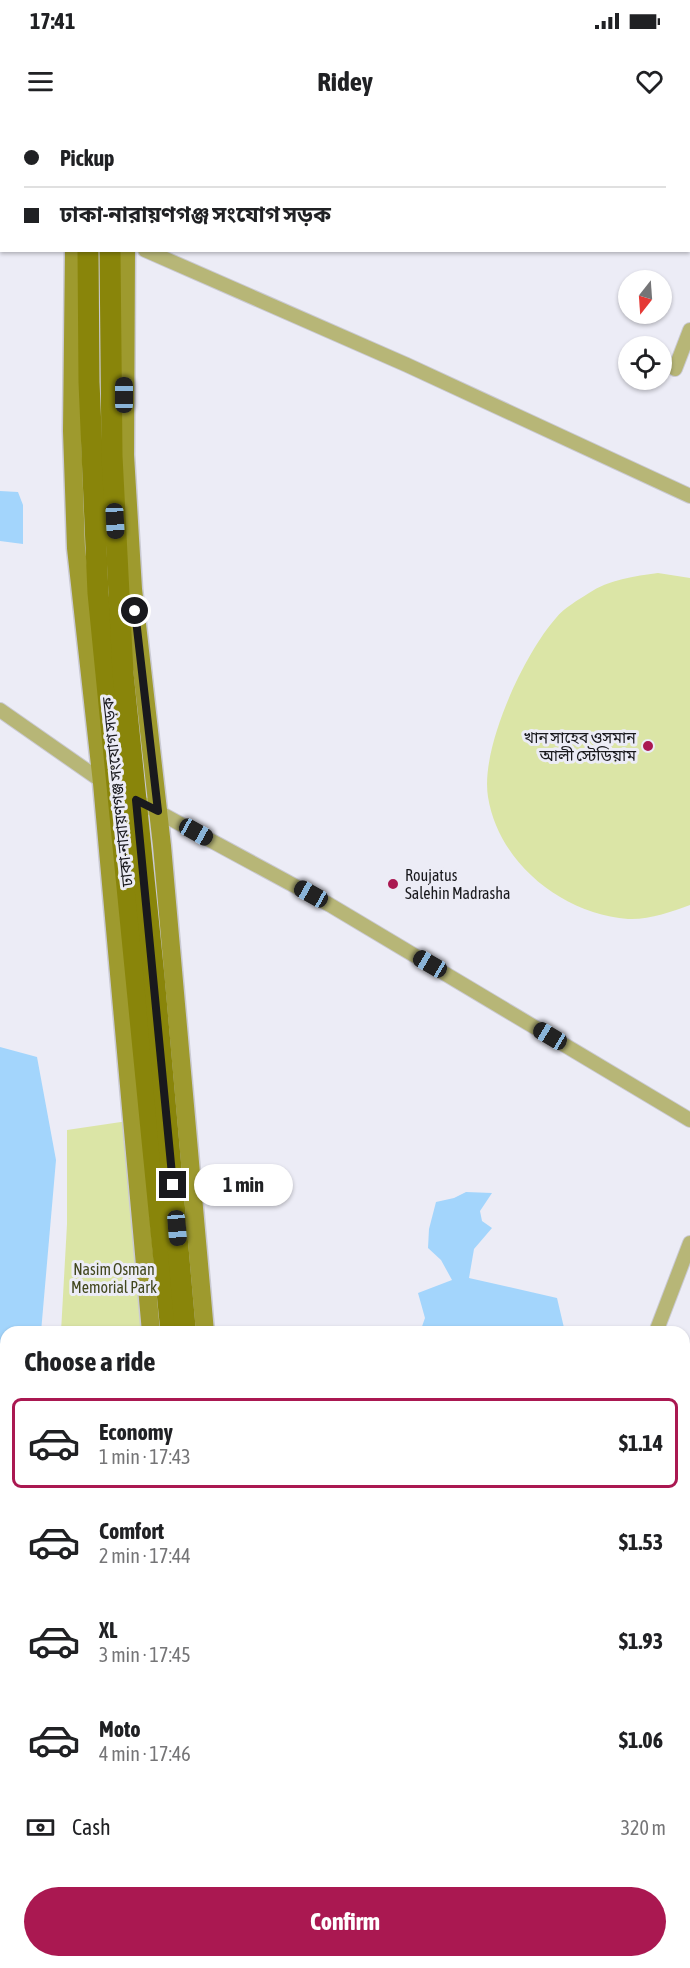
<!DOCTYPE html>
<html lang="en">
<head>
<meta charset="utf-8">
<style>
	body { margin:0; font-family:"Asap Condensed","Noto Sans Bengali",sans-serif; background:#f2f2f2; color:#202124; height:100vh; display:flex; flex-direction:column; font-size:22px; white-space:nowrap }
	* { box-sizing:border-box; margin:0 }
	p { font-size:20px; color:#757577 }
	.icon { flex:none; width:33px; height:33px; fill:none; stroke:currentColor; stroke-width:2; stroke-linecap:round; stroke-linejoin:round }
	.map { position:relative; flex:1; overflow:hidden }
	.panel { position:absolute; left:0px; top:1206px; width:690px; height:642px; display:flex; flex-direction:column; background:#fff; border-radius:18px 18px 0 0; box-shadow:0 2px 4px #0004 }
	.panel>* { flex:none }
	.hud { position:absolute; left:0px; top:0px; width:690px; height:132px; box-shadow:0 2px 4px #0004; display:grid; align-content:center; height:132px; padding:0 24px; background:#fff }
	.needle { width:39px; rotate:197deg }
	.fabs { position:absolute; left:618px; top:150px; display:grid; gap:12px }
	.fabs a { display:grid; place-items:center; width:54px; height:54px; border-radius:50%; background:#fff; box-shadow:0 2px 4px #0004; font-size:30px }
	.end { position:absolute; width:27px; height:27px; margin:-14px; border:8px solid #19191d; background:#fff; box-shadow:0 0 0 3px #fff }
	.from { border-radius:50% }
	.bubble { position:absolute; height:42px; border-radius:21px; background:#fff; box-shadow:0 2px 4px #0004; font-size:20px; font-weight:700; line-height:42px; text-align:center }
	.car { position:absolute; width:18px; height:36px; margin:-18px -9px; border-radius:8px; box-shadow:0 0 4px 2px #0007; background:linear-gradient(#222 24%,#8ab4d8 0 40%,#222 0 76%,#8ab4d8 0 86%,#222 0) }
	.hud b { display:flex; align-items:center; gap:21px; height:57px; font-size:22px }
	.hud b+b { border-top:2px solid #e0e0e0 }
	.hud i { width:15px; height:15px; background:#202124 }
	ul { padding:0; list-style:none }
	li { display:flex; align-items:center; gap:18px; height:90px; margin:0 12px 9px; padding:0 12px; border:3px solid transparent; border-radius:9px }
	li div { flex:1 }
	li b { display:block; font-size:22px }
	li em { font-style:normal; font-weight:700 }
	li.current { border-color:#aa1851 }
	li>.icon { width:54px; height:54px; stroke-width:1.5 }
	h2 { padding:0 24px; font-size:27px; line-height:72px }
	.pay { display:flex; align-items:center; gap:15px; height:66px; padding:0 24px; font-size:22px }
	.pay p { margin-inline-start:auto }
	.primary-button { display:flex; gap:12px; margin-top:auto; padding:12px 24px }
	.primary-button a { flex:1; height:69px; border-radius:36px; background:#aa1851; color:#fff; font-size:24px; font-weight:700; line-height:69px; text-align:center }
	.status { display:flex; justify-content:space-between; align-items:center; height:42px; padding:0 30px; background:#fff; direction:ltr }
	.status svg { height:16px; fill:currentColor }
	header { display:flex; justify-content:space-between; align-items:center; height:78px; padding:0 24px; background:#fff; font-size:27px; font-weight:700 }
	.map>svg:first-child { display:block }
</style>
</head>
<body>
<div class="status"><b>17:41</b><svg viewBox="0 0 49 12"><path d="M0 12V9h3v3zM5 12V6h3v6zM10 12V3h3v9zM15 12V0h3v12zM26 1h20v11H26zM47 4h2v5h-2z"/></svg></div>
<header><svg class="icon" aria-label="menu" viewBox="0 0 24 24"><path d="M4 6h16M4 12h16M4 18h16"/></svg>Ridey<svg class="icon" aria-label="heart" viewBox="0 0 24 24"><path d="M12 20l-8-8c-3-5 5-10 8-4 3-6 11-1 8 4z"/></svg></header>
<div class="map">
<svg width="690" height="1848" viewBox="0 0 690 1848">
	<rect width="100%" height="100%" fill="#ececf6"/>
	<!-- green -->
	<g fill="#dbe5a6">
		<path d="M658 453 690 458V785C671 792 649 800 628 799 563 794 499 744 488 677 480 628 524 534 556 498 564 488 578 480 589 473 608 460 635 456 658 453Z"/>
		<path d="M148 998 168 1212H61L67 1104V1010Z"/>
	</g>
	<!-- water -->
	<g fill="#a3d5fc">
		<path d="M0 371 18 372 23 385V424L0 421Z"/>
		<path d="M0 927 37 937 56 1040 41 1212H6V1365L0 1367Z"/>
		<path d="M466 1072 492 1073 480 1091 482 1101 492 1108 474 1129 469 1158 557 1178 565 1212H420L425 1198 418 1173 452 1160 441 1140 428 1128 429 1109 436 1082 454 1078Z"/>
	</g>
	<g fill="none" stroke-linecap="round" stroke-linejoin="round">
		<!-- canal -->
		<path stroke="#a3d5fc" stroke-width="14" d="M148 1848V1842"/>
		<!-- street casing -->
		<g stroke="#cacad3" stroke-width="16">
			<g id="street">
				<path d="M359 0 369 2"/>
				<path d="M527 0 533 2"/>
				<path d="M402 2 403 0"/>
				<path d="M688 55 690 56"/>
				<path d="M145 130 407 245 690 376"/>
				<path d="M675 249 690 210"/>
				<path d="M0 590 106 664"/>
				<path d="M136 680 330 785 690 1000"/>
				<path d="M656 1212 690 1123"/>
				<path d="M684 1649 690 1636"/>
				<path d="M416 1848 417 1842"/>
			</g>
		</g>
		<!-- secondary casing -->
		<g stroke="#cacad3" stroke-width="21">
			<g id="secondary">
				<path d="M74 2V0"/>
				<path d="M129 2V0"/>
				<path d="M74 130 72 311 76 428 102 663 151 1212"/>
				<path d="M126 130 125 335 133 469 162 726 205 1212"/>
				<path d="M185 1848V1842"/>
				<path d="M239 1848V1842"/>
			</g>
		</g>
		<!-- primary casing -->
		<g stroke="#cacad3" stroke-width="24">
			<g id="primary">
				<path d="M91 2V0"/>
				<path d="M112 2V0"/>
				<path d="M88 130 89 262 98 473 171 1212"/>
				<path d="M110 130 112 336 123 553 154 856 185 1207"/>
				<path d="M199 1848V1842"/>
				<path d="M217 1848V1842"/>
			</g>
		</g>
		<!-- street -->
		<use href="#street" stroke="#b7b677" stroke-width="14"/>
		<!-- secondary -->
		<use href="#secondary" stroke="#9e9a2e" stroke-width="18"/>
		<!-- primary -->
		<use href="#primary" stroke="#89850a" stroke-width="21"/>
	</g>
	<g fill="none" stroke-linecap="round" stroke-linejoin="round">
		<!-- route -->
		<path stroke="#19191d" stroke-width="8" d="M135 491 158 691 136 680 173 1065"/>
	</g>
	<!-- markers -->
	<g fill="#aa1851" stroke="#ececf6" stroke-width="2">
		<circle cx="648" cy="626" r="6"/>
		<circle cx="393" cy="764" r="6"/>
	</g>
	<g text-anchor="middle" stroke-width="6" stroke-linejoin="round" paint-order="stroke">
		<!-- poi labels -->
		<g font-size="16" fill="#19191d" stroke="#ececf6" text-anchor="end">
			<text x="636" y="623">খান সাহেব ওসমান<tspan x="636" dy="18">আলী স্টেডিয়াম</tspan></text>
			<text x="405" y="761" text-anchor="start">Roujatus<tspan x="405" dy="18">Salehin Madrasha</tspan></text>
		</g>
		<!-- street labels -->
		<g font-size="16" fill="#19191d" stroke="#ececf6">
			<text transform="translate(117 672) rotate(-96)" y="6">ঢাকা-নারায়ণগঞ্জ সংযোগ সড়ক</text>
		</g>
		<!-- park labels -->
		<g font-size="16" fill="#42471e" stroke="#ececf6">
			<text x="114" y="1155">Nasim Osman<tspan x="114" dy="18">Memorial Park</tspan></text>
		</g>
	</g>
</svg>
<div class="fabs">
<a><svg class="needle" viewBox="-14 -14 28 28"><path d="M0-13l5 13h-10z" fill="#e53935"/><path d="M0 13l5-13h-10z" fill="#757577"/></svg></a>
<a><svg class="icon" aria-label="locate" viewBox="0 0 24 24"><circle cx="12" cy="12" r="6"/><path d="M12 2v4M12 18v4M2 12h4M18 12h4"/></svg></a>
</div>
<i class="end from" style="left:135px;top:491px"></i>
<i class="end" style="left:173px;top:1065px"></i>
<div class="bubble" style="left:194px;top:1044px;width:99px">1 min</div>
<i class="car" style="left:124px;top:275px;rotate:0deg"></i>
<i class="car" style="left:115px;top:401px;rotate:177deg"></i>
<i class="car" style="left:196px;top:712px;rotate:119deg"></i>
<i class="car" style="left:311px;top:774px;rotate:299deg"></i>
<i class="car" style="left:430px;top:844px;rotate:300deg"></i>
<i class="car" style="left:550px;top:916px;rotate:301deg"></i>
<i class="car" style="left:177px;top:1108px;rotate:175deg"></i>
<div class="hud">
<b><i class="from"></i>Pickup</b>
<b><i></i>ঢাকা-নারায়ণগঞ্জ সংযোগ সড়ক</b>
</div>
<section class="panel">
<h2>Choose a ride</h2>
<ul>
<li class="current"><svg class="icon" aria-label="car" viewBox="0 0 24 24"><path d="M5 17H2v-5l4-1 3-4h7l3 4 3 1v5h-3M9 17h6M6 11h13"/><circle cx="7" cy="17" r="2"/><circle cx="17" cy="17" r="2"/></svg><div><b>Economy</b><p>1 min · 17:43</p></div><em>$1.14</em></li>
<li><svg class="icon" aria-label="car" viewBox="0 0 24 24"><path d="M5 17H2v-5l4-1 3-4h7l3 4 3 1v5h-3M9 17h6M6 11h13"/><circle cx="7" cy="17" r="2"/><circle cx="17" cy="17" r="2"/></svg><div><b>Comfort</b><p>2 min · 17:44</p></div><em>$1.53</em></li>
<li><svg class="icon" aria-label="car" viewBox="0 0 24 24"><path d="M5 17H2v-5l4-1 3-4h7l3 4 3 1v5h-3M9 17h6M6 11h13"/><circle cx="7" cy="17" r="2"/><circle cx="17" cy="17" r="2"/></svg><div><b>XL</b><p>3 min · 17:45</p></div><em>$1.93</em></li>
<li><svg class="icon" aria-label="car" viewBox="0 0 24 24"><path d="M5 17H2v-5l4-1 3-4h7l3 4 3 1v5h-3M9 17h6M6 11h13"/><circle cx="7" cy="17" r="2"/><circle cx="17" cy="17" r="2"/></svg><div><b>Moto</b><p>4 min · 17:46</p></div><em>$1.06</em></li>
</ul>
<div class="pay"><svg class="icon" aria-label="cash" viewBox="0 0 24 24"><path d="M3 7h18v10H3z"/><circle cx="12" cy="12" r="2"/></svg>Cash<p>320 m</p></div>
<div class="primary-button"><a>Confirm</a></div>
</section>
</div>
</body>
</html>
